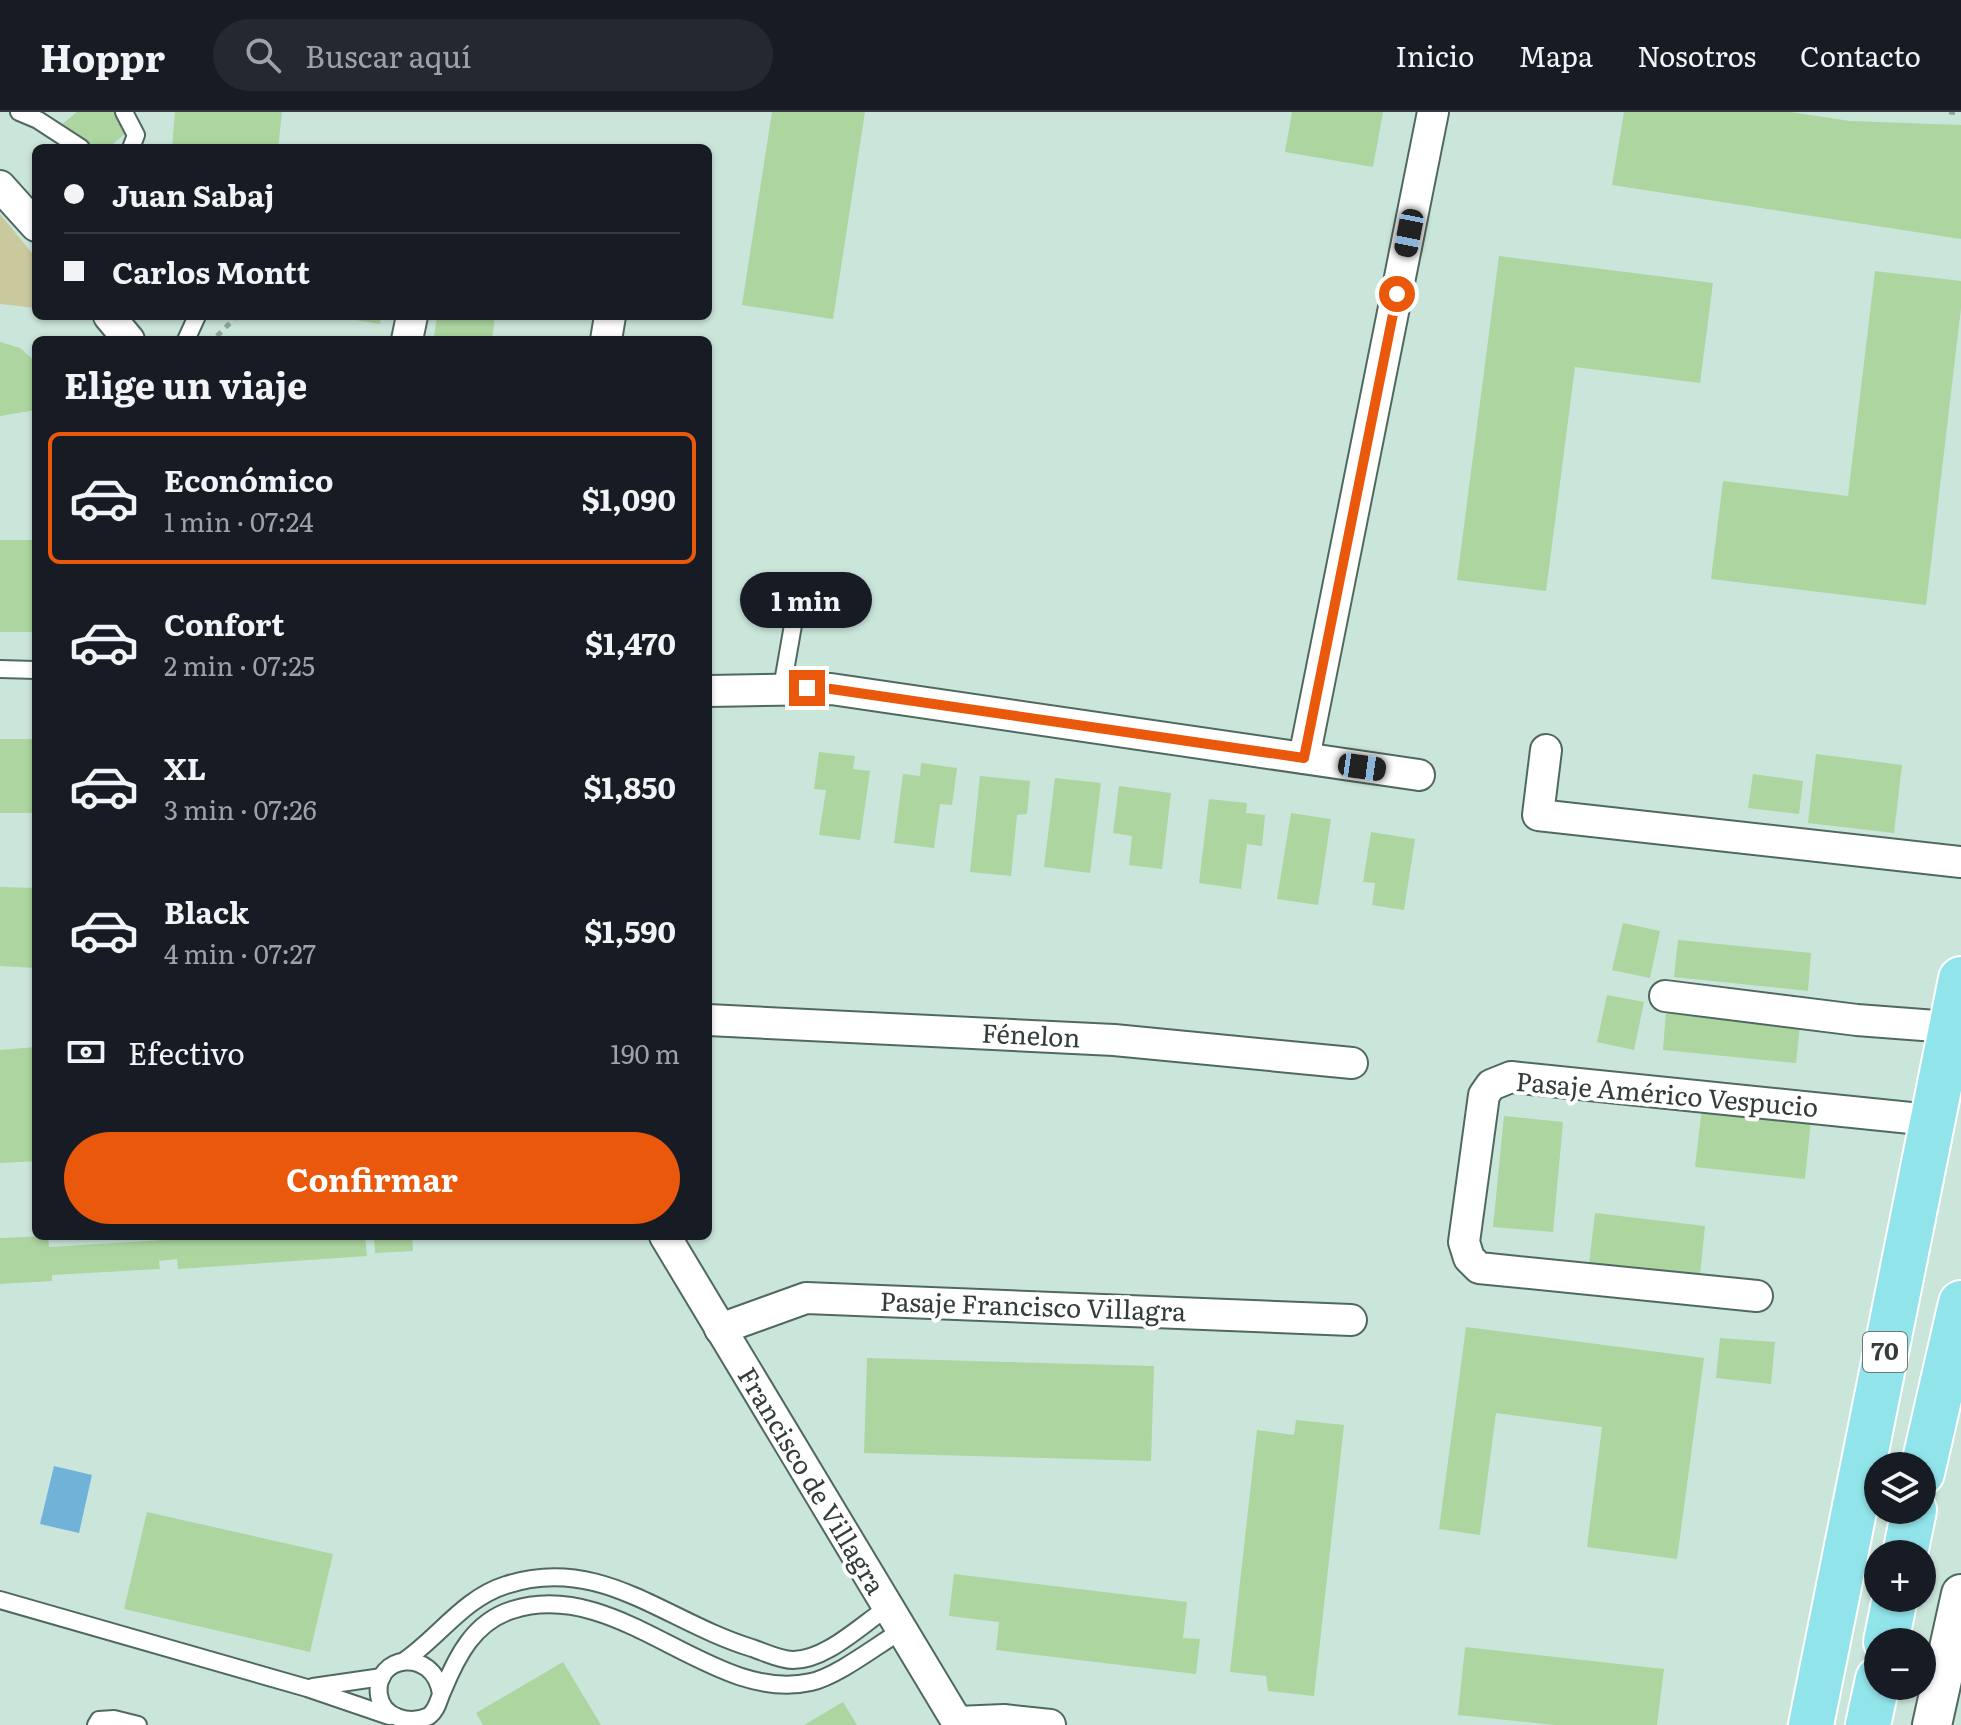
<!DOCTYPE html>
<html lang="es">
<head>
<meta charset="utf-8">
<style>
	body { margin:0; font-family:Literata,serif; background:#242831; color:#f1f3f6; height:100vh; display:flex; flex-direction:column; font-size:30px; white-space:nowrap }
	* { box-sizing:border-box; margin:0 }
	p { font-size:26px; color:#9ea1a6 }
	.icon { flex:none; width:44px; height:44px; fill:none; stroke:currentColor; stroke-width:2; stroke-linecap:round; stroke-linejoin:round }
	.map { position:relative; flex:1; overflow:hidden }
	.drawer { position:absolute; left:32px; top:224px; width:680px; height:904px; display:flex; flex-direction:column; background:#171b24; border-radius:12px; box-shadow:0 2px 6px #0004 }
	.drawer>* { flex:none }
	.banner { position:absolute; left:32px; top:32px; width:680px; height:176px; border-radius:12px; box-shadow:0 2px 6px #0004; display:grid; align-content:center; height:176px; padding:0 32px; background:#171b24 }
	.tools { position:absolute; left:1864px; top:1340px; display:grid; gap:16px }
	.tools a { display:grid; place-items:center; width:72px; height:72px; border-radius:50%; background:#171b24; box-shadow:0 2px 6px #0004; font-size:40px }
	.end { position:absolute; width:36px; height:36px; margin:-18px; border:10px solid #ea580c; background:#fff; box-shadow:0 0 0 4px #fff }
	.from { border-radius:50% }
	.bubble { position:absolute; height:56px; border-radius:28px; background:#171b24; box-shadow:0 2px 6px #0004; font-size:26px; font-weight:700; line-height:56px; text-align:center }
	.car { position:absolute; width:24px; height:48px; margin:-24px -12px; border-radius:10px; box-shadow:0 0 6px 2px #0007; background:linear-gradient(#222 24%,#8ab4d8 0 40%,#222 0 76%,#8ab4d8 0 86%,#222 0) }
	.banner b { display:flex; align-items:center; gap:28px; height:76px; font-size:30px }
	.banner b+b { border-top:2px solid #363941 }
	.banner i { width:20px; height:20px; background:#f1f3f6 }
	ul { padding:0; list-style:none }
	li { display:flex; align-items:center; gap:24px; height:132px; margin:0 16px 12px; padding:0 16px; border:4px solid transparent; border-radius:12px }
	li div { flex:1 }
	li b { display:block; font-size:30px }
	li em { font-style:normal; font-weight:700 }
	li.selected { border-color:#ea580c }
	li>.icon { width:72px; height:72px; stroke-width:1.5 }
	h2 { padding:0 32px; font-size:36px; line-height:96px }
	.pay { display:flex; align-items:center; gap:20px; height:88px; padding:0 32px; font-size:30px }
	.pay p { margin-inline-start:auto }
	.action { display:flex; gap:16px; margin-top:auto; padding:16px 32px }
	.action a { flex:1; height:92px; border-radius:48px; background:#ea580c; color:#fff; font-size:32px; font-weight:700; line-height:92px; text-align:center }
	header { display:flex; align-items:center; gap:48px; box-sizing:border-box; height:112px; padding:0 40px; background:#171b24; border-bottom:2px solid #363941 }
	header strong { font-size:38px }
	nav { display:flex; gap:44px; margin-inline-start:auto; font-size:28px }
	.search { width:560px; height:72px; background:#242831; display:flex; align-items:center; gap:20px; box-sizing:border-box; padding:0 28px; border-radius:44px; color:#9ea1a6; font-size:30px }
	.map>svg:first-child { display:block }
</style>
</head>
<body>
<header>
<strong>Hoppr</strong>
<div class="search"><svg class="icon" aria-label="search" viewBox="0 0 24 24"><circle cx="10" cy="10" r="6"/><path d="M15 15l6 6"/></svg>Buscar aquí</div>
<nav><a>Inicio</a><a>Mapa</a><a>Nosotros</a><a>Contacto</a></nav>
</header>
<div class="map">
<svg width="1961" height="1613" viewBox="0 0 1961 1613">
	<rect width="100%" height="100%" fill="#cae6db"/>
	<!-- green -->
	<path fill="#cac89d" d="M0 102 36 146V196L0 192Z"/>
	<!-- water -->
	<path fill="#71b3d8" d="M54 1354 92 1363 79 1421 40 1412Z"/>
	<!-- building -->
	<g fill="#acd59f">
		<path d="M77 0H127L137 12 108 36H81L61 13Z"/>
		<path d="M175 0H282L278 36H172Z"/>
		<path d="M772 0H865L833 207 742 193Z"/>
		<path d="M1292 0H1383L1373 55 1285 40Z"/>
		<path d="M1624 0H1790L1850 9 1961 13V127L1612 73Z"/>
		<path d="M1499 144 1713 171 1700 271 1575 255 1546 479 1457 468Z"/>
		<path d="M1875 159 1961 169V196L1926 493 1711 467 1723 369 1848 384Z"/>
		<path d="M332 204H381L380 212Z"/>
		<path d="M437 204H495L492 228 434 224Z"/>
		<path d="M0 230 20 236 36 250V298L0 304Z"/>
		<rect x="0" y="428" width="36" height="92"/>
		<rect x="0" y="627" width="36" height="74"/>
		<path d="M819 640 855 644 853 657 870 659 860 728 819 723 826 678 814 677Z"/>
		<path d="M1816 642 1902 653 1894 721 1808 711Z"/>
		<path d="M921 651 957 656 952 693 940 692 934 736 894 731 903 662 920 664Z"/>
		<path d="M1753 662 1803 669 1799 702 1748 696Z"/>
		<path d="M980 664 1030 669 1027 702 1017 703 1011 764 970 760Z"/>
		<path d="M1055 666 1101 671 1090 761 1044 755Z"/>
		<path d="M1119 674 1171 681 1162 757 1129 753 1132 724 1113 721Z"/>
		<path d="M1209 687 1247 691 1246 701 1265 703 1262 734 1247 732 1241 777 1199 771Z"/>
		<path d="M1291 701 1331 707 1318 793 1277 787Z"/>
		<path d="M1371 720 1415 727 1404 798 1372 793 1375 771 1363 770Z"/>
		<path d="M0 775 36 776V856L0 854Z"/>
		<path d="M1623 811 1660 819 1650 866 1612 858Z"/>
		<path d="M1678 828 1811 841 1808 879 1674 865Z"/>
		<path d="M1607 883 1644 890 1634 938 1597 930Z"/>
		<path d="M1666 900 1800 913 1796 951 1663 938Z"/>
		<path d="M36 935V1049L0 1051V938Z"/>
		<path d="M1702 996 1811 1008 1805 1067 1695 1055Z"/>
		<path d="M1504 1004 1563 1010 1553 1120 1493 1115Z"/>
		<path d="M1595 1101 1705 1114 1699 1173 1588 1161Z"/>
		<path d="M48 1124 49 1135 164 1128 163 1124H365L367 1144 178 1157 177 1147 159 1149 160 1157 52 1163V1169L0 1172V1126Z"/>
		<path d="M374 1124H412L413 1139 375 1141Z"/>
		<path d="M1466 1215 1704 1246 1677 1447 1587 1435 1602 1315 1496 1301 1480 1423 1439 1417Z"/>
		<path d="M1720 1226 1775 1230 1771 1272 1716 1266Z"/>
		<path d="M867 1246 1154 1254 1151 1349 864 1341Z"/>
		<path d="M1296 1308 1344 1313 1314 1584 1268 1579 1266 1564 1230 1560 1257 1318 1294 1323Z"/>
		<path d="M147 1400 333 1442 310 1540 124 1497Z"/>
		<path d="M954 1462 1187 1490 1183 1526 1200 1527 1196 1562 996 1538 999 1510 949 1504Z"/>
		<path d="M1465 1535 1664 1557 1657 1613H1555L1458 1603Z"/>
		<path d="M563 1550 601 1613H483L476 1601Z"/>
		<path d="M843 1590 857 1613H804Z"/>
	</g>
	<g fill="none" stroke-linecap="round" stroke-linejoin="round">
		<!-- service casing -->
		<g stroke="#506960" stroke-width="20">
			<g id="service">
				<path d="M19 0 38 8 81 36"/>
				<path d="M124 0 136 23 131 36"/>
				<path d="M186 228 197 204"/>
				<path d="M0 557 36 558"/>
				<path d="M782 576 796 496"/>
				<path d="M0 1488 307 1576 389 1604"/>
				<path d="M404 1549C439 1525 464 1486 506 1473 600 1442 666 1510 752 1536 764 1540 780 1548 793 1548 826 1548 861 1513 887 1496"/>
				<path d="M313 1575 382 1565"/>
				<path d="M441 1582C434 1534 373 1543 379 1583 382 1606 410 1613 429 1604 438 1597 438 1588 443 1578 457 1544 474 1510 512 1498 619 1464 712 1593 811 1570 838 1564 877 1533 901 1519"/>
				<path d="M96 1613 99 1608 114 1607 138 1613"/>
			</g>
		</g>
		<!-- minor casing -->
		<g stroke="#506960" stroke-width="34">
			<g id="minor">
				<path d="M0 74 36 114"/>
				<path d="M109 204 129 228"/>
				<path d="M407 228 412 204"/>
				<path d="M606 228 610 204"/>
				<path d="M708 579 831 577 1419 663"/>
				<path d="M1546 638 1538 703 1961 750"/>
				<path d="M1304 646 1433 0"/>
				<path d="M1665 884 1857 908 1949 915"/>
				<path d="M708 908 1114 928 1352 951"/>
				<path d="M665 1124 959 1613"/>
				<path d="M1757 1184 1479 1156 1469 1146 1464 1130 1484 983 1491 973 1511 965 1930 1008"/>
				<path d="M720 1217 806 1186 1351 1208"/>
				<path d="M957 1610 1004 1608 1050 1613"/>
			</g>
		</g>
		<!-- tertiary casing -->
		<g stroke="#506960" stroke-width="42">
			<path id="tertiary" d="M1932 1613 1961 1482"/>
		</g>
		<!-- primary casing -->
		<g stroke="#fff" stroke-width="48">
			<g id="primary">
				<path d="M1922 1361 1961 1191"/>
				<path d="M1905 1442 1914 1398"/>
				<path d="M1886 1530 1895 1486"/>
				<path d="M1811 1613 1961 867"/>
				<path d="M1868 1613 1878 1567"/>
			</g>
		</g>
		<!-- path -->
		<g stroke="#91a69e" stroke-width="5" stroke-dasharray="6 6" stroke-linecap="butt">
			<path d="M1949 0 1961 1"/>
			<path d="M217 224 237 204"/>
		</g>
		<!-- service -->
		<use href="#service" stroke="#fff" stroke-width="16"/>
		<!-- minor -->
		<use href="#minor" stroke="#fff" stroke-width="30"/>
		<!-- tertiary -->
		<use href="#tertiary" stroke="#fff" stroke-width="38"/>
		<!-- primary -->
		<use href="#primary" stroke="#92e4eb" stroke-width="44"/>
	</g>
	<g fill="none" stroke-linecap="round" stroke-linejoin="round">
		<!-- route -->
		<path stroke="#ea580c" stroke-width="10" d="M807 576 831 577 1304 646 1397 182"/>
	</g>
	<g text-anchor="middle" stroke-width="8" stroke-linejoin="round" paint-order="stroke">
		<!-- shield labels -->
		<rect fill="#fff" stroke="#707875" stroke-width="2" x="1863" y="1220" width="44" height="40" rx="6"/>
		<g font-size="24" font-weight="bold" fill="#333e3a">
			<text x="1885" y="1248">70</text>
		</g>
		<!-- street labels -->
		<g font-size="26" fill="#333e3a" stroke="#fff">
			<text transform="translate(1031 924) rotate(3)" y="9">Fénelon</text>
			<text transform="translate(1667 983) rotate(5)" y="9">Pasaje Américo Vespucio</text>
			<text transform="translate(1033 1195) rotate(2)" y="9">Pasaje Francisco Villagra</text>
			<text transform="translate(811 1369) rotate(59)" y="9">Francisco de Villagra</text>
		</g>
	</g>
</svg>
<div class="tools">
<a><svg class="icon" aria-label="layers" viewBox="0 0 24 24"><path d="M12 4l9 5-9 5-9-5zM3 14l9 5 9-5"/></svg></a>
<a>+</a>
<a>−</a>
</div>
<i class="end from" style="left:1397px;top:182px"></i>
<i class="end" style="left:807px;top:576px"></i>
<div class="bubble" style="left:740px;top:460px;width:132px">1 min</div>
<i class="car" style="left:1409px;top:121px;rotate:191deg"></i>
<i class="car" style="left:1362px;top:655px;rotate:98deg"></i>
<div class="banner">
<b><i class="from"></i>Juan Sabaj</b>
<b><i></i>Carlos Montt</b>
</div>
<section class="drawer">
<h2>Elige un viaje</h2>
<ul>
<li class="selected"><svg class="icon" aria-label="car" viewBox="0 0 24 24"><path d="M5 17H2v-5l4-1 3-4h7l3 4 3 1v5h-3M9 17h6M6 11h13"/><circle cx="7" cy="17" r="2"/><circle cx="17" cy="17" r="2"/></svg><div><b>Económico</b><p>1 min · 07:24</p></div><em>$1,090</em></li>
<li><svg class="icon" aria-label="car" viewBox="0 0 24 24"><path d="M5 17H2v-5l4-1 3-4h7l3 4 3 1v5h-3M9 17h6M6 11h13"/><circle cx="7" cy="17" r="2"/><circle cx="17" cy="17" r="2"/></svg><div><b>Confort</b><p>2 min · 07:25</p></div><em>$1,470</em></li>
<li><svg class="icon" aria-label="car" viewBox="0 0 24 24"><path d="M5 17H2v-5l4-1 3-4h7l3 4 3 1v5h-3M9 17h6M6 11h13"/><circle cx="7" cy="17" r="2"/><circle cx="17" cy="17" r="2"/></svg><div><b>XL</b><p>3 min · 07:26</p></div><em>$1,850</em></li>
<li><svg class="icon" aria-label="car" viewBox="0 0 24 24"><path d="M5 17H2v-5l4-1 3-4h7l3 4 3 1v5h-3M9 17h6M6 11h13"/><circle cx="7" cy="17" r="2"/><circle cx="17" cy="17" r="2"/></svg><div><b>Black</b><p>4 min · 07:27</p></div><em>$1,590</em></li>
</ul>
<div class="pay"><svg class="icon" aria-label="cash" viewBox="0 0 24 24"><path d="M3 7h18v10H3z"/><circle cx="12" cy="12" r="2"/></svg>Efectivo<p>190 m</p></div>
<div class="action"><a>Confirmar</a></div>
</section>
</div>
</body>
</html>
